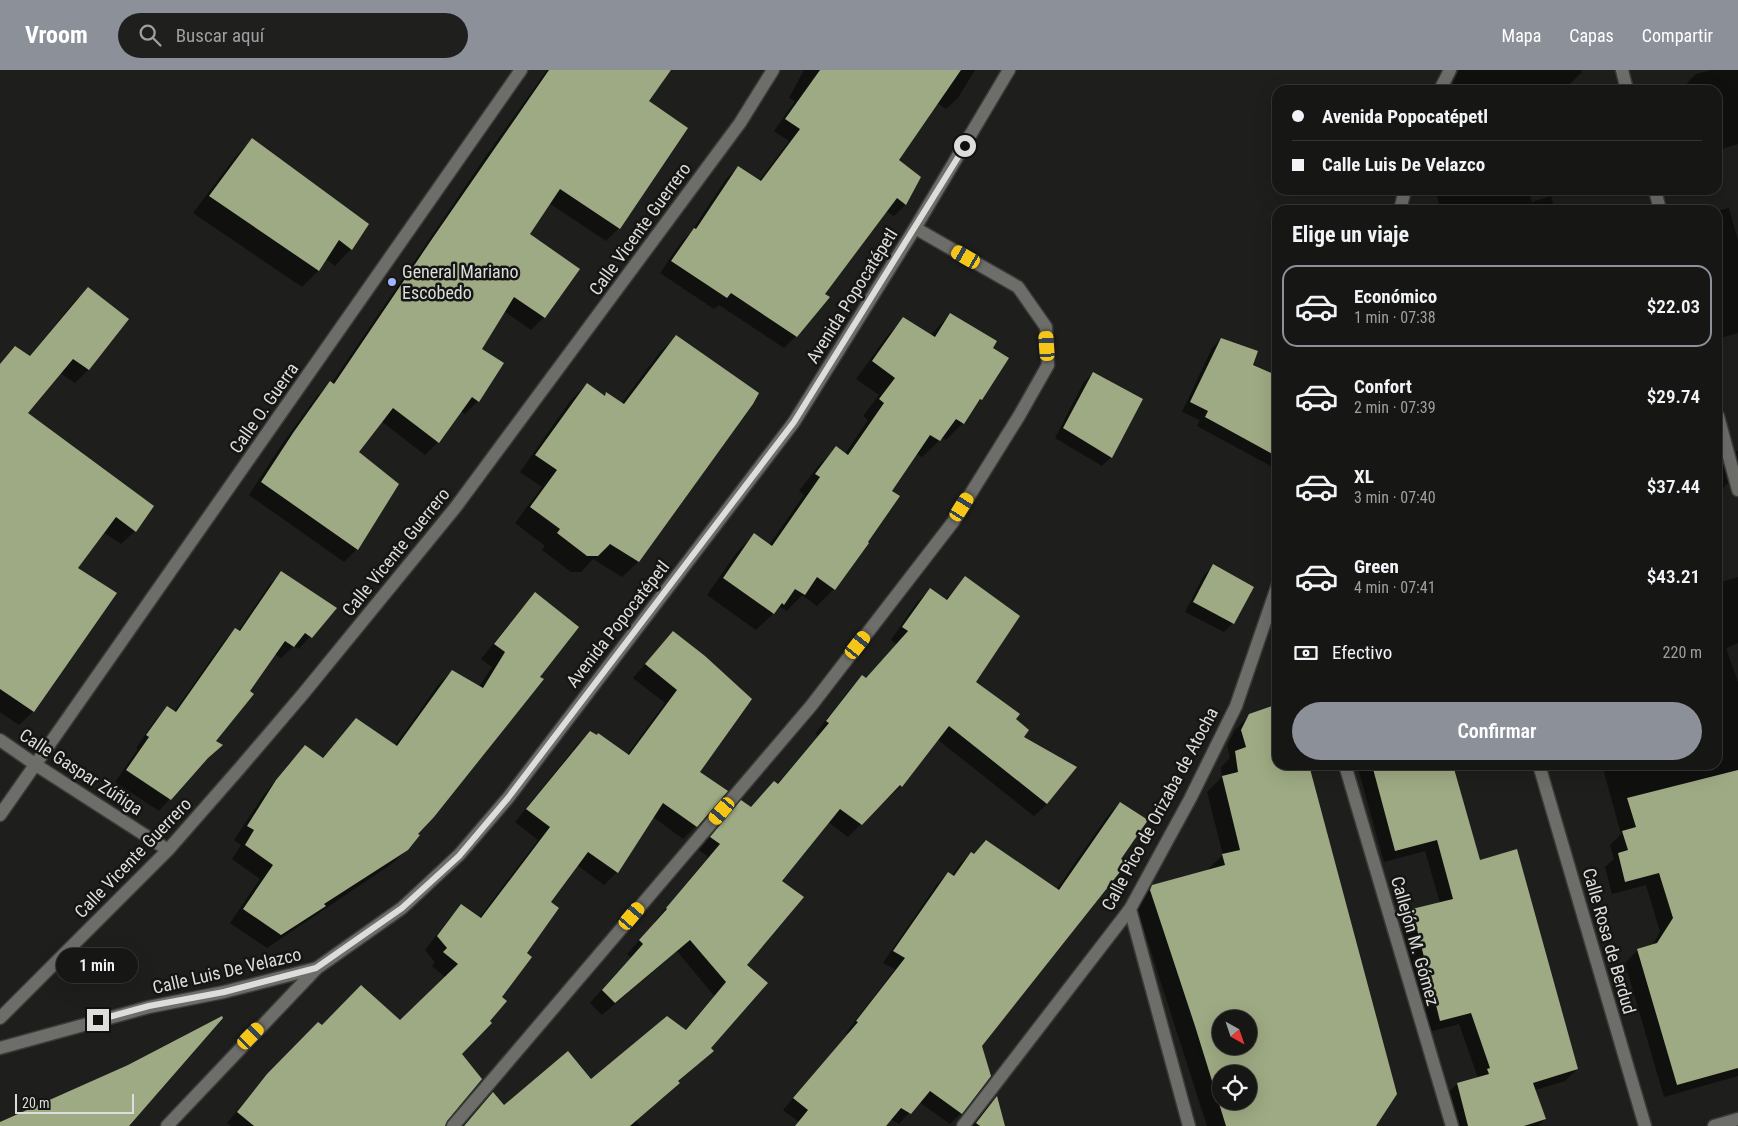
<!DOCTYPE html>
<html lang="es">
<head>
<meta charset="utf-8">
<style>
	body { margin:0; font-family:"Roboto Condensed",sans-serif; background:#1f201e; color:#f1f3f6; height:100vh; display:flex; flex-direction:column; font-size:19px; white-space:nowrap }
	* { box-sizing:border-box; margin:0 }
	p { font-size:16px; color:#9e9fa0 }
	.icon { flex:none; width:28px; height:28px; fill:none; stroke:currentColor; stroke-width:2; stroke-linecap:round; stroke-linejoin:round }
	.map { position:relative; flex:1; overflow:hidden }
	.details { position:absolute; left:1272px; top:135px; width:450px; height:565px; display:flex; flex-direction:column; background:#161715; border-radius:15px; box-shadow:0 5px 20px #0002,0 0 0 1px #353634 }
	.details>* { flex:none }
	.guide { position:absolute; left:1272px; top:15px; width:450px; height:110px; border-radius:15px; box-shadow:0 5px 20px #0002,0 0 0 1px #353634; display:grid; align-content:center; height:110px; padding:0 20px; background:#161715 }
	.needle { width:32px; rotate:140deg }
	.buttons { position:absolute; left:1212px; top:940px; display:grid; gap:10px }
	.buttons a { display:grid; place-items:center; width:45px; height:45px; border-radius:50%; background:#161715; box-shadow:0 5px 20px #0002,0 0 0 1px #353634; font-size:25px }
	.scale { position:absolute; left:15px; bottom:12px; width:119px; box-sizing:border-box; padding-left:5px; border:2px solid #dddddb; border-top:0; font-size:14px; line-height:18px; white-space:nowrap; color:#dddddb; -webkit-text-stroke:4px #151613; paint-order:stroke }
	.end { position:absolute; width:22px; height:22px; margin:-11px; border:6px solid #dddddb; background:#111; box-shadow:0 0 0 2px #111 }
	.from { border-radius:50% }
	.bubble { position:absolute; height:35px; border-radius:18px; background:#161715; box-shadow:0 5px 20px #0002,0 0 0 1px #353634; font-size:16px; font-weight:600; line-height:35px; text-align:center }
	.car { position:absolute; width:15px; height:30px; margin:-15px -8px; border-radius:6px; box-shadow:0 0 4px 1px #0007; background:linear-gradient(#f5c518 24%,#345 0 40%,#f5c518 0 76%,#345 0 86%,#f5c518 0) }
	.guide b { display:flex; align-items:center; gap:18px; height:48px; font-size:19px }
	.guide b+b { border-top:1px solid #353634 }
	.guide i { width:12px; height:12px; background:#f1f3f6 }
	ul { padding:0; list-style:none }
	li { display:flex; align-items:center; gap:15px; height:82px; margin:0 10px 8px; padding:0 10px; border:2px solid transparent; border-radius:15px }
	li div { flex:1 }
	li b { display:block; font-size:19px }
	li em { font-style:normal; font-weight:600 }
	li.selected { border-color:#8c9099 }
	li>.icon { width:45px; height:45px; stroke-width:1.5 }
	h2 { padding:0 20px; font-size:22px; line-height:60px }
	.pay { display:flex; align-items:center; gap:12px; height:55px; padding:0 20px; font-size:19px }
	.pay p { margin-inline-start:auto }
	.primary-button { display:flex; gap:10px; margin-top:auto; padding:10px 20px }
	.primary-button a { flex:1; height:58px; border-radius:30px; background:#8c9099; color:#fff; font-size:20px; font-weight:600; line-height:58px; text-align:center }
	header { display:flex; align-items:center; gap:30px; box-sizing:border-box; height:70px; padding:0 25px; background:#8c9099; color:#fff }
	header strong { font-size:24px }
	nav { display:flex; gap:28px; margin-inline-start:auto; font-size:18px }
	.search { width:350px; height:45px; background:#1f201e; display:flex; align-items:center; gap:12px; box-sizing:border-box; padding:0 18px; border-radius:28px; color:#9e9fa0; font-size:19px }
	.map>svg:first-child { display:block }
</style>
</head>
<body>
<header>
<strong>Vroom</strong>
<div class="search"><svg class="icon" aria-label="search" viewBox="0 0 24 24"><circle cx="10" cy="10" r="6"/><path d="M15 15l6 6"/></svg>Buscar aquí</div>
<nav><a>Mapa</a><a>Capas</a><a>Compartir</a></nav>
</header>
<div class="map">
<svg width="1738" height="1056" viewBox="0 0 1738 1056">
	<rect width="100%" height="100%" fill="#1e1f1c"/>
	<!-- shadow -->
	<g fill="#0007" fill-rule="evenodd">
		<path d="M547 0H670L647 31 619 158 606 171 549 133 528 164 544 247 531 260 504 241 481 280 502 294 478 331 465 344 460 341 438 372 425 385 381 351 357 382V479L344 492 249 425 280 377 317 326 330 313 331 314 486 86Z"/>
		<path d="M804 0H975L958 28 946 39 937 33 897 90 905 135 894 146 886 141 824 224 796 266 784 278 719 235 714 239 660 203 682 171 691 162 726 109 738 97 759 111 789 71 774 61 795 31 789 28Z"/>
		<path d="M1459 0H1581L1582 2 1570 14 1546 20H1450Z"/>
		<path d="M1711 0H1738V74L1718 80V20H1689L1687 13 1696 4Z"/>
		<path d="M252 70 368 155 351 179 335 196 326 189 318 201 302 217 193 143 236 86Z"/>
		<path d="M1435 120H1528L1532 132 1551 126 1555 140H1441Z"/>
		<path d="M1729 138 1738 171V263L1718 269V141Z"/>
		<path d="M88 219V300L75 313 60 303 26 343 135 461 121 474 103 462 76 498 115 523 33 642 19 655 0 642V297L29 287 74 232Z"/>
		<path d="M950 244 991 279 981 329 974 337 963 353 946 370 942 368 922 387 916 383 890 421 834 519 817 536 802 525 787 541 780 537 756 560 707 525 737 482 754 465 769 475 804 425 799 421 819 395 836 378 845 384 868 350 863 346 879 325 856 309 887 266 904 249 930 266Z"/>
		<path d="M676 267 752 333 638 492 622 507 593 489 581 502H571L542 480 545 476 515 453 542 417 520 402 571 330 587 314 604 327 607 324 621 334 660 282Z"/>
		<path d="M1221 269 1252 294 1278 305V400L1197 356 1200 350 1182 342 1212 278Z"/>
		<path d="M1093 303 1111 387 1102 396 1055 368 1084 312Z"/>
		<path d="M1736 381H1738V422L1731 423 1728 413 1718 424V385H1719L1722 396Z"/>
		<path d="M1213 496 1233 553 1224 562 1185 542 1204 505Z"/>
		<path d="M1718 497 1722 512 1738 507V573L1726 578 1738 612V1006L1664 1027 1625 893 1638 880 1652 876 1660 862 1646 815 1612 824 1605 797 1614 789 1610 775 1621 764 1602 695H1718Z"/>
		<path d="M282 503 335 538 299 579 294 576 281 588 274 584 215 671 221 675 201 694 159 741 115 712 138 679 136 678 155 650 167 638 174 642 224 571 235 560 238 561 270 514Z"/>
		<path d="M965 508 975 612 1014 649 1022 667 1047 734 1034 746 937 669 901 716 888 728 887 727 848 767 828 752 780 811 709 979 712 981 677 1012 665 1026 636 1050 640 1056H463L493 1023 504 1036 591 1011 685 960 714 926 677 881 602 945 590 933 631 887 627 884 656 852 655 851 708 787 699 780 729 745 742 732 751 738 777 714 818 666 815 664 850 619 862 606 865 609 896 574 891 570 917 532 930 520 945 530Z"/>
		<path d="M536 524 416 764 407 779 393 793 267 878 230 853 260 809 232 789 241 775 234 770 263 726 291 691 305 677 322 688 356 650 395 676 438 615 452 601 479 617 492 597 481 589 522 538Z"/>
		<path d="M673 562 698 702 696 756 683 769 653 747 617 802 604 815 577 795 550 832 525 884 460 984 444 1056H231L227 1053 255 1019 318 954 322 957 400 952 446 908 432 896 435 892 425 880 449 849 462 836 479 848 538 770 515 752 577 675 590 662 627 685 665 633 633 608Z"/>
		<path d="M1250 645 1278 695H1308L1373 1056H1207L1136 835 1153 816 1207 800 1223 785 1207 722 1222 707 1221 697 1230 688 1227 676 1235 660ZM1221 949H1249V976H1221ZM1221 1004H1249V1031H1221Z"/>
		<path d="M1357 695H1453L1479 792 1577 999 1565 1011 1535 1020 1545 1049 1538 1056H1454L1446 1025 1457 1014 1478 1008 1459 954 1429 962 1401 852 1413 841 1440 833 1425 781 1384 792Z"/>
		<path d="M1120 733 981 976 961 1043 950 1054 919 1032 899 1054 890 1049 884 1056H804L783 1040 848 964 846 963 895 899 883 893 937 814 948 803 952 806 960 794 971 783 973 785 986 771 1056 820 1109 744Z"/>
		<path d="M996 1028 1004 1056H972L984 1040Z"/>
	</g>
	<!-- building -->
	<g fill="#9daa83" fill-rule="evenodd">
		<path d="M549 0H671L649 31 688 58 620 159 560 119 530 164 580 199 545 248 514 227 482 279 504 293 479 332 472 327 439 373 393 338 359 382 399 414 358 480 261 412 293 363 330 311 334 314 432 169Z"/>
		<path d="M820 0H961L899 90 921 107 906 135 897 128 825 224 830 227 797 267 731 223 727 228 671 191 694 158 696 159 738 96 761 111 800 59 785 49Z"/>
		<path d="M252 68 369 154 352 180 339 170 319 201 209 126Z"/>
		<path d="M88 217 129 249 89 300 73 289 28 343 154 436 136 462 116 447 78 498 117 523 34 642 0 619V294L15 276 30 286Z"/>
		<path d="M950 243 997 271 993 278 1009 288 982 330 980 329 964 354 956 349 940 371 930 365 892 421 900 426 868 472 869 473 835 520 817 507 805 525 795 519 784 535 782 533 774 544 723 508 754 463 772 476 820 407 815 404 836 376 848 385 884 333 879 329 895 308 872 291 903 247 935 267Z"/>
		<path d="M676 265 759 323 753 334 639 492 610 474 598 486H587L557 463 560 459 530 437 557 400 535 385 587 313 605 326 606 322 624 334Z"/>
		<path d="M1221 268 1258 281 1253 295 1278 306V387L1205 347 1208 341 1190 332Z"/>
		<path d="M1093 302 1143 329 1112 388 1063 358Z"/>
		<path d="M1213 494 1254 517 1234 554 1193 532Z"/>
		<path d="M281 501 337 538 312 568 305 563 294 577 285 571 250 621 254 624 216 671 223 675 208 688 171 730 126 700 149 667 146 665 167 636 176 642 235 558 240 561Z"/>
		<path d="M965 506 1020 546 976 612 1020 644 1016 649 1029 660 1024 667 1077 697 1047 734 949 656 902 717 900 715 862 755 840 739 782 811 804 827 747 895 768 913 711 978 714 981 678 1011 680 1013 630 1056H464L493 1022 504 1035 568 981 591 1009 667 946 686 960 726 912 690 870 615 933 602 920 643 874 639 870 667 839 666 838 720 774 710 767 741 730 751 737 774 711 778 714 829 653 826 651 862 605 866 608 908 561 902 557 930 518 947 530Z"/>
		<path d="M535 522 579 557 540 607 544 609 434 747 418 764 420 765 408 780 324 834 326 836 281 865 243 839 273 795 245 775 254 760 247 756 276 710 305 675 323 688 356 648 397 676 452 600 483 618 505 582 494 574Z"/>
		<path d="M673 561 705 586 752 629 700 702 728 721 697 757 663 733 618 803 588 782 551 832 559 838 527 883 532 887 502 927 507 931 490 951 492 953 462 984 482 1009 447 1051 445 1056H254L237 1042 267 1004 318 952 322 955 361 915 400 950 458 894 443 882 447 878 437 866 461 834 481 848 550 757 526 739 590 661 597 665 598 663 629 685 677 620 645 594Z"/>
		<path d="M1278 634V695H1309L1397 1024 1376 1056H1226L1195 956 1150 820 1152 815 1225 795 1222 784 1240 780 1222 706 1238 702 1235 681 1246 677 1241 660 1249 644ZM1221 949H1249V976H1221ZM1221 1004H1249V1031H1221Z"/>
		<path d="M1372 695H1453L1480 790 1517 779 1578 999 1533 1013 1546 1049 1524 1056H1468L1457 1013 1489 1004 1487 999 1490 998 1471 943 1440 951 1412 839 1453 829 1437 770 1395 781Z"/>
		<path d="M1738 700V998L1677 1015 1637 879 1657 873 1673 848 1659 803 1625 812 1618 783 1628 780 1622 761 1636 757 1627 728Z"/>
		<path d="M1120 732 1148 750 1121 789 1127 793 982 976 991 1006 962 1044 930 1021 911 1044 901 1038 886 1056H795L808 1040 793 1028 858 952 856 951 905 888 893 881 948 802 954 806 971 782 974 784 986 770 1059 820Z"/>
		<path d="M222 946 223 948 129 1056H0V1052L128 995Z"/>
		<path d="M997 1026 1005 1056H980L976 1053Z"/>
	</g>
	<g fill="none" stroke-linecap="round" stroke-linejoin="round">
		<!-- street casing -->
		<g stroke="#3b3c3a" stroke-width="15">
			<g id="street">
				<path d="M1622 0 1627 20"/>
				<path d="M1440 20 1450 0"/>
				<path d="M1655 120 1660 140"/>
				<path d="M1400 140 1405 120"/>
				<path d="M1718 346 1738 420"/>
				<path d="M0 670 36 695 168 780"/>
				<path d="M1345 695 1452 1056"/>
				<path d="M1539 695 1645 1056"/>
				<path d="M0 745 521 0"/>
				<path d="M1130 839 1189 1056"/>
				<path d="M0 948 168 780 239 699 303 624 455 438 740 53 773 0"/>
				<path d="M0 978 149 937 224 922 317 898"/>
				<path d="M167 1056 317 898 402 838 459 785 508 728 794 352 915 158 1009 0"/>
				<path d="M453 1056 811 636 953 452 1019 346 1048 295 1046 257 1018 217 915 158"/>
				<path d="M963 1056 1130 839 1190 729 1236 636 1278 514"/>
			</g>
		</g>
		<!-- secondary casing -->
		<g stroke="#3b3c3a" stroke-width="15">
			<path id="secondary" d="M1714 1056 1738 1049"/>
		</g>
		<!-- street -->
		<use href="#street" stroke="#6d6e6a" stroke-width="12"/>
		<!-- secondary -->
		<use href="#secondary" stroke="#6d6e6a" stroke-width="12"/>
	</g>
	<g fill="none" stroke-linecap="round" stroke-linejoin="round">
		<!-- route -->
		<path stroke="#dddddb" stroke-width="6" d="M98 950 149 936 224 922 316 898 402 838 459 786 508 728 794 352 965 76"/>
	</g>
	<!-- markers -->
	<circle fill="#a0b3fd" stroke="#151613" stroke-width="2" cx="392" cy="212" r="5"/>
	<g text-anchor="middle" stroke-width="5" stroke-linejoin="round" paint-order="stroke">
		<!-- street labels -->
		<g font-size="18" fill="#dddddb" stroke="#151613">
			<text transform="translate(640 159) rotate(-54)" y="6">Calle Vicente Guerrero</text>
			<text transform="translate(852 226) rotate(-58)" y="6">Avenida Popocatépetl</text>
			<text transform="translate(264 338) rotate(-55)" y="6">Calle O. Guerra</text>
			<text transform="translate(396 482) rotate(-51)" y="6">Calle Vicente Guerrero</text>
			<text transform="translate(618 554) rotate(-52)" y="6">Avenida Popocatépetl</text>
			<text transform="translate(81 702) rotate(33)" y="6">Calle Gaspar Zúñiga</text>
			<text transform="translate(1160 739) rotate(-62)" y="6">Calle Pico de Orizaba de Atocha</text>
			<text transform="translate(133 788) rotate(-46)" y="6">Calle Vicente Guerrero</text>
			<text transform="translate(1415 871) rotate(74)" y="6">Callejón M. Gómez</text>
			<text transform="translate(1609 871) rotate(74)" y="6">Calle Rosa de Berdud</text>
			<text transform="translate(227 901) rotate(-13)" y="6">Calle Luis De Velazco</text>
		</g>
		<!-- poi labels -->
		<g font-size="18" fill="#dddddb" stroke="#151613" text-anchor="start">
			<text x="402" y="208">General Mariano<tspan x="402" dy="21">Escobedo</tspan></text>
		</g>
	</g>
</svg>
<div class="buttons">
<a><svg class="needle" viewBox="-14 -14 28 28"><path d="M0-13l5 13h-10z" fill="#e53935"/><path d="M0 13l5-13h-10z" fill="#9e9fa0"/></svg></a>
<a><svg class="icon" aria-label="locate" viewBox="0 0 24 24"><circle cx="12" cy="12" r="6"/><path d="M12 2v4M12 18v4M2 12h4M18 12h4"/></svg></a>
</div>
<div class="scale">20 m</div>
<i class="end from" style="left:965px;top:76px"></i>
<i class="end" style="left:98px;top:950px"></i>
<div class="bubble" style="left:56px;top:878px;width:82px">1 min</div>
<i class="car" style="left:966px;top:187px;rotate:300deg"></i>
<i class="car" style="left:1047px;top:276px;rotate:356deg"></i>
<i class="car" style="left:962px;top:437px;rotate:32deg"></i>
<i class="car" style="left:858px;top:575px;rotate:38deg"></i>
<i class="car" style="left:722px;top:741px;rotate:220deg"></i>
<i class="car" style="left:632px;top:846px;rotate:40deg"></i>
<i class="car" style="left:251px;top:966px;rotate:44deg"></i>
<div class="guide">
<b><i class="from"></i>Avenida Popocatépetl</b>
<b><i></i>Calle Luis De Velazco</b>
</div>
<section class="details">
<h2>Elige un viaje</h2>
<ul>
<li class="selected"><svg class="icon" aria-label="car" viewBox="0 0 24 24"><path d="M5 17H2v-5l4-1 3-4h7l3 4 3 1v5h-3M9 17h6M6 11h13"/><circle cx="7" cy="17" r="2"/><circle cx="17" cy="17" r="2"/></svg><div><b>Económico</b><p>1 min · 07:38</p></div><em>$22.03</em></li>
<li><svg class="icon" aria-label="car" viewBox="0 0 24 24"><path d="M5 17H2v-5l4-1 3-4h7l3 4 3 1v5h-3M9 17h6M6 11h13"/><circle cx="7" cy="17" r="2"/><circle cx="17" cy="17" r="2"/></svg><div><b>Confort</b><p>2 min · 07:39</p></div><em>$29.74</em></li>
<li><svg class="icon" aria-label="car" viewBox="0 0 24 24"><path d="M5 17H2v-5l4-1 3-4h7l3 4 3 1v5h-3M9 17h6M6 11h13"/><circle cx="7" cy="17" r="2"/><circle cx="17" cy="17" r="2"/></svg><div><b>XL</b><p>3 min · 07:40</p></div><em>$37.44</em></li>
<li><svg class="icon" aria-label="car" viewBox="0 0 24 24"><path d="M5 17H2v-5l4-1 3-4h7l3 4 3 1v5h-3M9 17h6M6 11h13"/><circle cx="7" cy="17" r="2"/><circle cx="17" cy="17" r="2"/></svg><div><b>Green</b><p>4 min · 07:41</p></div><em>$43.21</em></li>
</ul>
<div class="pay"><svg class="icon" aria-label="cash" viewBox="0 0 24 24"><path d="M3 7h18v10H3z"/><circle cx="12" cy="12" r="2"/></svg>Efectivo<p>220 m</p></div>
<div class="primary-button"><a>Confirmar</a></div>
</section>
</div>
</body>
</html>
